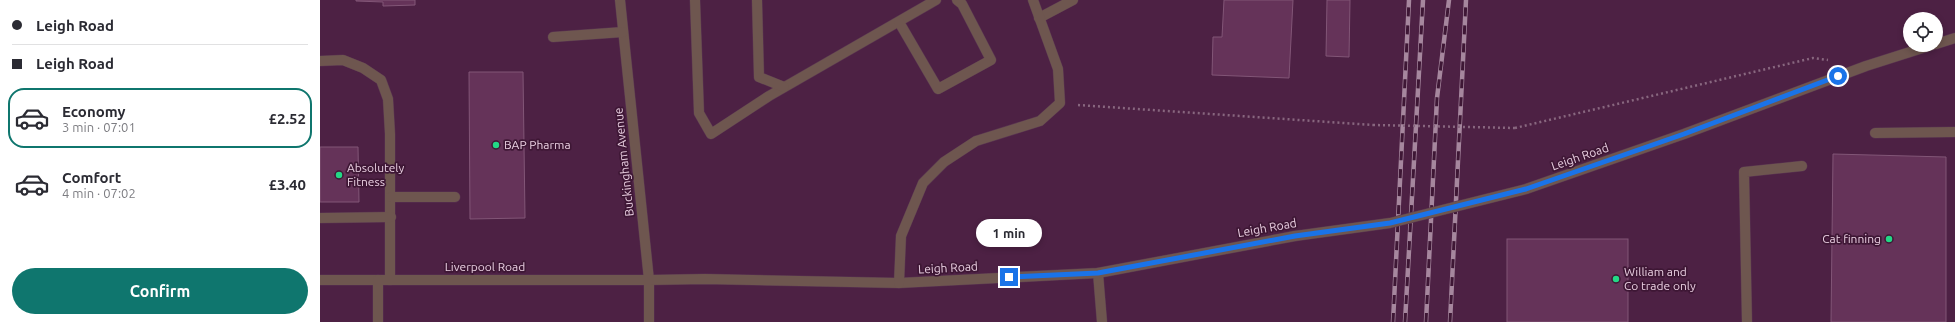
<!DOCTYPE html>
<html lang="en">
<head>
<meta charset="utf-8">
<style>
	body { margin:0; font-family:Ubuntu,sans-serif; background:#f2f2f3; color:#2b2b33; height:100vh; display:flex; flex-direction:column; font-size:15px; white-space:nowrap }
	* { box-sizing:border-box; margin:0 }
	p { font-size:13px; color:#7c7c81 }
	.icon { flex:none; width:22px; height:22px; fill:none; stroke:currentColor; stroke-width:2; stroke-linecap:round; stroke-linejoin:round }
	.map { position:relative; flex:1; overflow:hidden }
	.side { display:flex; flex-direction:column; background:#fff; width:320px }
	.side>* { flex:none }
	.hud { display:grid; align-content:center; height:88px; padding:0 12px; background:#fff }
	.tools { position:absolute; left:1583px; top:12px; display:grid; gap:8px }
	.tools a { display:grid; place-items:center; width:40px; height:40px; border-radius:50%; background:#fff; box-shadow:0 2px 6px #0003; font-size:20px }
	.end { position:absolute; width:18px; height:18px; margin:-9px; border:5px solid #1a73e8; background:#fff; box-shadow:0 0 0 2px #fff }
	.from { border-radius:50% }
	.bubble { position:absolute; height:28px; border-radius:14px; background:#fff; box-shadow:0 2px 6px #0003; font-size:13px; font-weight:700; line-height:28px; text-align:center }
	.hud b { display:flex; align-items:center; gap:14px; height:38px; font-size:15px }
	.hud b+b { border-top:1px solid #e1e1e2 }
	.hud i { width:10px; height:10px; background:#2b2b33 }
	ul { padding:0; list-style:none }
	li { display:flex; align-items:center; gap:12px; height:60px; margin:0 8px 6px; padding:0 4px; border:2px solid transparent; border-radius:16px }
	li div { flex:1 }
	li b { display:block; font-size:15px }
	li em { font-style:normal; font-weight:700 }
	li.active { border-color:#0f766e }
	li>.icon { width:36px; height:36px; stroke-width:1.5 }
	.button { display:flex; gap:8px; margin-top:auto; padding:8px 12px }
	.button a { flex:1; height:46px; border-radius:24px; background:#0f766e; color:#fff; font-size:16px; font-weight:700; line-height:46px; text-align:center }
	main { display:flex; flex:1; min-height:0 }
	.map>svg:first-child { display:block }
</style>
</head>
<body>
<main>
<section class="side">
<div class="hud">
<b><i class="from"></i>Leigh Road</b>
<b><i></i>Leigh Road</b>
</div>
<ul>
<li class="active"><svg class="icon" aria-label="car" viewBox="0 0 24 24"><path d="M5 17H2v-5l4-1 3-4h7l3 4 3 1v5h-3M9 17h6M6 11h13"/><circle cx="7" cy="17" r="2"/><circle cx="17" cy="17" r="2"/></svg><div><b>Economy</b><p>3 min · 07:01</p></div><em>£2.52</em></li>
<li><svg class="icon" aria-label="car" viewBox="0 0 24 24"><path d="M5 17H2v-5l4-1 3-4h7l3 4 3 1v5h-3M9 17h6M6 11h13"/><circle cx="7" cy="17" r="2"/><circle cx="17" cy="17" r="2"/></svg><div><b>Comfort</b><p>4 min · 07:02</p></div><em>£3.40</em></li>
</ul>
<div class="button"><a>Confirm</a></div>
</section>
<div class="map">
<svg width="1635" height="322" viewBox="0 0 1635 322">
	<rect width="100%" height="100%" fill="#3e1735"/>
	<!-- built -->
	<path fill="#4d2144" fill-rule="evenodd" d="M0 0H1635V322H0ZM1590 19H1616V45H1590Z"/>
	<!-- building -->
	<g fill="#653359" stroke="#825677">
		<path d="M36 0H95V5L63 6V2L36 1Z"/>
		<path d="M904 0H973L969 78 892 75 893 37H902Z"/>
		<path d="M1007 0H1030L1029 57 1006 56Z"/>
		<path d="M149 72H203L205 218 150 219Z"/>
		<path d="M0 147H38L39 202H0Z"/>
		<path d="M1513 154 1626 157V322H1511Z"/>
		<rect x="1187" y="239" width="121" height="83"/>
	</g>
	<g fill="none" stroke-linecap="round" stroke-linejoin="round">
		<!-- minor casing -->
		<g stroke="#593451" stroke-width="11">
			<g id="minor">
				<path d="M300 0 329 280V322"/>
				<path d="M375 0 379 113 391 134 449 96 616 0"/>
				<path d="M437 0 439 77 464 87"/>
				<path d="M719 18 753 0"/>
				<path d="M579 22 618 89 671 60 642 4 637 0"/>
				<path d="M233 37 303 32"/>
				<path d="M1616 44 1635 38"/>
				<path d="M0 61 23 60 43 68 61 80 68 99 70 134V280"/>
				<path d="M1555 133 1635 132"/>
				<path d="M1206 189 1364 134 1546 66 1612 45"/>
				<path d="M71 197H135"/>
				<path d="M0 218 71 217"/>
				<path d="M778 273 782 322"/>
				<path d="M0 280H329L385 279 579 283 778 273 975 236"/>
				<path d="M58 280V322"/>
				<path d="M579 283 581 236 603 183 624 162 656 141 720 121 740 103 738 69 713 0"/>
				<path d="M1427 322 1424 172 1482 166"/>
			</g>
		</g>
		<!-- path -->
		<g stroke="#88677f" stroke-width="2.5" stroke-dasharray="2 3" stroke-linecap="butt">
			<path d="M758 105 1053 125"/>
			<path d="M1195 128 1493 58 1508 60"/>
		</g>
		<!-- minor -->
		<use href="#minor" stroke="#6e564f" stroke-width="10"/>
		<!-- rail casing -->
		<g stroke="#a6879e" stroke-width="4.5">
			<g id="rail">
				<path d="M1073 322 1089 0"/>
				<path d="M1085 322 1103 0"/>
				<path d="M1106 322 1117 98 1129 0"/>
				<path d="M1130 322 1146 0"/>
			</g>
		</g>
		<!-- rail -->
		<use href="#rail" stroke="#3e1735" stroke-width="3" stroke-dasharray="9" stroke-linecap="butt"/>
		<!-- minor-bridge casing -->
		<g stroke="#593451" stroke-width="11" stroke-linecap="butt">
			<path id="minor-bridge" d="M975 236 1070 223 1206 189"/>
		</g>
		<!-- path-bridge -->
		<path stroke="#88677f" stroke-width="2.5" stroke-dasharray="2 3" stroke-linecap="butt" d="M1053 125 1195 128"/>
		<!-- minor-bridge -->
		<use href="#minor-bridge" stroke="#6e564f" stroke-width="10"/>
	</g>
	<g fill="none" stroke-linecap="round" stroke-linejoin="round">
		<!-- route -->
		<path stroke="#1a73e8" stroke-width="5" d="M689 277 778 273 975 236 1070 223 1206 189 1364 134 1518 76"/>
	</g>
	<!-- markers -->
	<g fill="#23d886" stroke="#3e1735" stroke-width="1.5">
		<circle cx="176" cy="145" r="4"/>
		<circle cx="19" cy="175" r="4"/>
		<circle cx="1569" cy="239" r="4"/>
		<circle cx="1296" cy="279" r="4"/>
	</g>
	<g text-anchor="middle" stroke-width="3.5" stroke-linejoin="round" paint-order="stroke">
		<!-- poi labels -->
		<g font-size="12" fill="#e9cfe1" stroke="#3e1735" text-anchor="start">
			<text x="184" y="149">BAP Pharma</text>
			<text x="27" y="172">Absolutely<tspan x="27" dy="14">Fitness</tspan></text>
			<text x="1561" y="243" text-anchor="end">Cat finning</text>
			<text x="1304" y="276">William and<tspan x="1304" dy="14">Co trade only</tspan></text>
		</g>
		<!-- street labels -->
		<g font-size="12" fill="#e9cfe1" stroke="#3e1735">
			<text transform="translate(1260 157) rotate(-19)" y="4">Leigh Road</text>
			<text transform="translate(304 162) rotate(-96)" y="4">Buckingham Avenue</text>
			<text transform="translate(947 228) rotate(-10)" y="4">Leigh Road</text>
			<text x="165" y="271">Liverpool Road</text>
			<text transform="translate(628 268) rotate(-3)" y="4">Leigh Road</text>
		</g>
	</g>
</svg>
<div class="tools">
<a><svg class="icon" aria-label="locate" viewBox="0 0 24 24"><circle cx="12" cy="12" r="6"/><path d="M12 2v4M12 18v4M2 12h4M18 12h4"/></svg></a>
</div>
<i class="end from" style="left:1518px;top:76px"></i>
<i class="end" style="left:689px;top:277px"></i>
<div class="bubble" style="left:656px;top:219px;width:66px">1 min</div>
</div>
</main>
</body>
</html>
